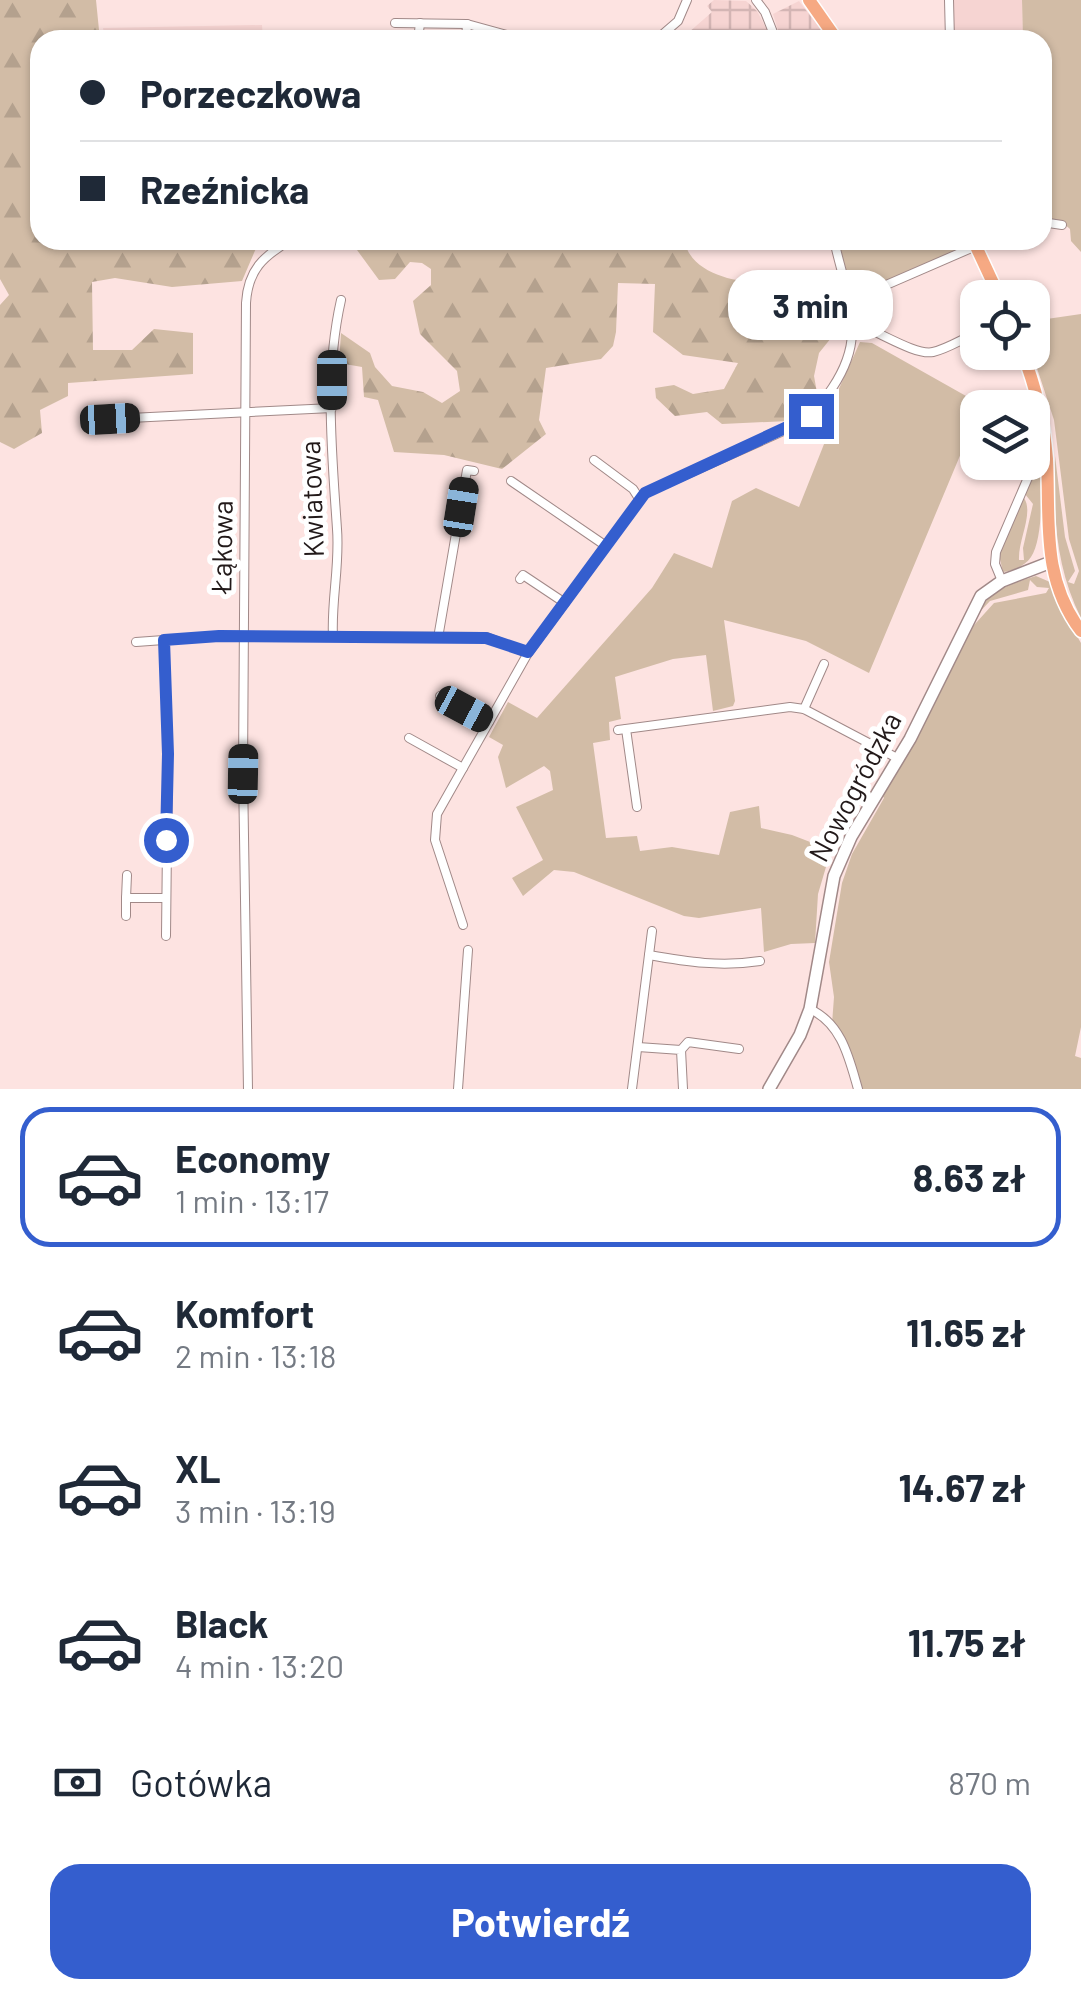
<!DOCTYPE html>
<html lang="pl">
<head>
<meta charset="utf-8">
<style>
	body { margin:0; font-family:Barlow,sans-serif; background:#f6f6f7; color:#1f2937; height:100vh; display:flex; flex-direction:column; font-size:38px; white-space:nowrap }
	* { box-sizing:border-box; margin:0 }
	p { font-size:32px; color:#747a83 }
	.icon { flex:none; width:55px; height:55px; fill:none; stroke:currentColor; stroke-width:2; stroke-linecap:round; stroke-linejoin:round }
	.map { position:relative; height:1089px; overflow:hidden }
	.sheet { display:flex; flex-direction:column; background:#fff; flex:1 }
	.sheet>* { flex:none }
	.top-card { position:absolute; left:30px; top:30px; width:1022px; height:220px; border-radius:30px; box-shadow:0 2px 8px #0004; display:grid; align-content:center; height:220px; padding:0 50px; background:#fff }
	.fabs { position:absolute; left:960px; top:280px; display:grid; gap:20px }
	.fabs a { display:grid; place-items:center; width:90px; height:90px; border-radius:20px; background:#fff; box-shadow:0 2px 8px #0004; font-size:50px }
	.end { position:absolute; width:45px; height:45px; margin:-22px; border:12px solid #345ece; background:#fff; box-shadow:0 0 0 5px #fff }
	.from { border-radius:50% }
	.bubble { position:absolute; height:70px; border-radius:30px; background:#fff; box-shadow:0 2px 8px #0004; font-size:32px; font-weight:700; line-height:70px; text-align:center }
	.car { position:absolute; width:30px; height:60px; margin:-30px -15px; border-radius:12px; box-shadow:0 0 8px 2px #0007; background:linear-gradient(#222 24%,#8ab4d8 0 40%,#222 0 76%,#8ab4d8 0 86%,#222 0) }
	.top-card b { display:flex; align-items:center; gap:35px; height:95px; font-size:38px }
	.top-card b+b { border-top:2px solid #e0e1e3 }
	.top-card i { width:25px; height:25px; background:#1f2937 }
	ul { padding:18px 0 0; list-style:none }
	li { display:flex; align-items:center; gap:30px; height:140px; margin:0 20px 15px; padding:0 30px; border:5px solid transparent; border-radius:30px }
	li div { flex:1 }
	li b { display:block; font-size:38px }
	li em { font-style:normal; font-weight:700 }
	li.selected { border-color:#345ece }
	li>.icon { width:90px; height:90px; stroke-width:1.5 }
	.pay { display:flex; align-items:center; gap:25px; height:110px; padding:0 50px; font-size:38px }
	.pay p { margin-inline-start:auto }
	.primary-button { display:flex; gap:20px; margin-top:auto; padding:20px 50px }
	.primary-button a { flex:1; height:115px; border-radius:30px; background:#345ece; color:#fff; font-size:40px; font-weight:700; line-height:115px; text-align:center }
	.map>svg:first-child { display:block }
</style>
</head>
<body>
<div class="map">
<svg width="1081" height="1089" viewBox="0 0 1081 1089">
	<defs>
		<pattern id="industrial-grid" width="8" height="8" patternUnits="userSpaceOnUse" patternTransform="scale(2.5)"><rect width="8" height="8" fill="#f6d4d2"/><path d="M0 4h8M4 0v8" fill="none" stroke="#d3b5b4"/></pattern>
		<pattern id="forest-firs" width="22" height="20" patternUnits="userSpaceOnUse" patternTransform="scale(2.5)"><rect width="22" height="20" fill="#d2bca6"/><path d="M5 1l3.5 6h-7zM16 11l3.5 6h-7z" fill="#b4a18e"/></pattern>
	</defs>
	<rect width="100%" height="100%" fill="#fde3e1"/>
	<!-- built -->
	<g fill="#f6d4d2">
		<path d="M949 0H1022L1023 40H950Z"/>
		<path d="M262 25 263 40H105L103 28Z"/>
	</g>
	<!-- industrial -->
	<g fill="url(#industrial-grid)">
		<path d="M714 0 746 1 757 11 767 30 758 40H695L688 33 712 12 707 6Z"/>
		<path d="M799 1 829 40H781L773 14Z"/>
	</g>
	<!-- green -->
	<g fill="#d2bca6">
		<path d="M1022 0H1081V252L1071 241 1070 229 1062 222 1043 219 1042 40H1023Z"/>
		<path d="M838 240H965L968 246 852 296Z"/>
		<path d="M1081 314V618C1055 566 1053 512 1055 456L1065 537 1075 571 1068 582 1074 584 1079 571 1069 539 1054 420 1032 353 1033 321Z"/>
		<path d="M860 342 872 343 982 405 978 408 977 415 869 673 806 641 724 620 735 701 733 706 713 711 706 655 673 659 615 677 621 719 609 722 610 740 593 743 606 838 637 836 640 851 672 847 719 855 730 812 759 806 761 828 792 835 831 850 818 894 815 943 791 944 764 952 761 908 699 918 684 916 574 872 554 870 523 896 512 878 543 860 516 807 553 790 550 771 544 766 506 788 498 757 503 745 489 737 508 702 537 718 652 588 674 553 712 568 732 501 756 488 799 507 832 424 828 413Z"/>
		<path d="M1040 435C1041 462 1046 535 1031 557 1025 566 1013 571 1003 572L999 555 1024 498C1034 513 1018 540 1019 560H1024L1023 548 1033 504 1025 494 1036 466 1034 450Z"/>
		<path d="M1036 576 1050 582 1062 611 1081 643V1027L1075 1056 1081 1058V1089H855L839 1036 832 1024 834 997 829 962 842 883 852 854 884 798 882 795 966 634 994 603 1046 593 1049 588 1037 587 1030 580 1028 590 990 601 973 619C992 589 1004 586 1036 576Z"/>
	</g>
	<!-- forest -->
	<g fill="url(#forest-firs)">
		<path d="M0 0H96L99 30 67 36V40H40V240H233L257 246 242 281 172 287 115 278 92 282 93 350H132L154 329 193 333V374L68 383V396L40 410 42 433 14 449 0 442V305L9 295 0 279Z"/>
		<path d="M374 240H684C692 278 745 284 777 283L779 296 788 305H837L835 333 819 353 814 376 818 398 789 421 722 424 707 412 675 416 656 398 655 388 674 385 693 394 724 389 738 363 683 355 653 332 655 284 618 283 616 332 613 346 601 359 546 368 539 420 546 434 502 469 444 455 394 452 378 400 364 397 362 367 339 363 341 333 370 353 375 367 392 386 423 392 442 403 460 391 457 371 420 334 413 301 431 285V269L422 263 410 262 395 279 379 280 357 250Z"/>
	</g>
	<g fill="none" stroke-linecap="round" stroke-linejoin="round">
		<!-- minor casing -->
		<g stroke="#a18988" stroke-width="10">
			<g id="minor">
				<path d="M756 0 765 12 776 40"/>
				<path d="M949 0 950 40"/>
				<path d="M395 23 467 24 525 40"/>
				<path d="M418 40 420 23"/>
				<path d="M466 40 467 24"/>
				<path d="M656 40 678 21 687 0"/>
				<path d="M1042 222 1062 225"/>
				<path d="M847 302 976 246"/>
				<path d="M851 322C874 328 914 356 933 352 946 349 959 341 970 336"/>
				<path d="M110 419 332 408"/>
				<path d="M594 460 633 489 640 500"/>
				<path d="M511 481 606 546"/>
				<path d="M520 579 523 575 565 603"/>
				<path d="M1002 581 995 564 996 552 1033 466 1032 452"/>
				<path d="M333 637C331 601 340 565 337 529 332 453 324 375 341 300"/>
				<path d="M438 638 467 470 474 471"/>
				<path d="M164 640 168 754 166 936"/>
				<path d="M136 642 219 636 486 637 528 653"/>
				<path d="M440 696 489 722"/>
				<path d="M804 709 824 664"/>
				<path d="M626 729 637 807"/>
				<path d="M618 730 790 707 804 709 899 759"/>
				<path d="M409 738 463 768"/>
				<path d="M127 875 126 898H166"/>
				<path d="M126 916V898"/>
				<path d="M463 925 435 840 437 814 528 653 645 493 790 428C821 412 851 369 852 333 853 303 840 269 834 240"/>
				<path d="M649 955C688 962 721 967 760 961"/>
				<path d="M810 1009C842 1024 849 1058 858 1089"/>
				<path d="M638 1047 681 1050 683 1089"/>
				<path d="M681 1050 688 1042 739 1049"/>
				<path d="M248 1089 243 773 246 303C248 270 263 256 291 240"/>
				<path d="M458 1089 468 950"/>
				<path d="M632 1089 652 931"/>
			</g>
		</g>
		<!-- secondary casing -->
		<g stroke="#a18988" stroke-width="14">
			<path id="secondary" d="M769 1089 800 1035 810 1009 834 876 851 837 910 739 981 596 1002 581 1051 562"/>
		</g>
		<!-- primary casing -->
		<g stroke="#fff" stroke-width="15">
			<g id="primary">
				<path d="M809 0 837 40"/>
				<path d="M973 240 1000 298"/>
				<path d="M1022 352C1036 387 1044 421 1047 459 1050 520 1041 578 1081 631"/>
			</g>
		</g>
		<!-- minor -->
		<use href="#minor" stroke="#fff" stroke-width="8"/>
		<!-- secondary -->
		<use href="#secondary" stroke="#fff" stroke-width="11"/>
		<!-- primary -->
		<use href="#primary" stroke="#f6a983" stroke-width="12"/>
	</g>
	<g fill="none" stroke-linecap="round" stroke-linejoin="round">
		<!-- route -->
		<path stroke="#345ece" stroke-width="12" d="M166 840 168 754 164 640 219 636 486 638 528 652 645 493 811 416"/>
	</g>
	<g text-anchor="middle" stroke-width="10" stroke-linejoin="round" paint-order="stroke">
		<!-- street labels -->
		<g font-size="28" fill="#221919" stroke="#fff">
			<text transform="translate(312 499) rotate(-92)" y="10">Kwiatowa</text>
			<text transform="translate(222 547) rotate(-89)" y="10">Łąkowa</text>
			<text transform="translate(855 787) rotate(-62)" y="10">Nowogródzka</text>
		</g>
	</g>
</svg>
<div class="fabs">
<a><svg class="icon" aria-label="locate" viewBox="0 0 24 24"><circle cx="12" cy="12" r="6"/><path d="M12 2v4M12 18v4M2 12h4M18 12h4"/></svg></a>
<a><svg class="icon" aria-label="layers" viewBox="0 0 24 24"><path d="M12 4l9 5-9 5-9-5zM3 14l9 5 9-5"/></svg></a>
</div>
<i class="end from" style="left:166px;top:840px"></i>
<i class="end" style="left:811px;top:416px"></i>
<div class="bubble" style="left:728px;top:270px;width:165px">3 min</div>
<i class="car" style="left:332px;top:380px;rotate:180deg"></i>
<i class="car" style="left:110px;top:419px;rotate:87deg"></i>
<i class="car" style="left:461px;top:507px;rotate:9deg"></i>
<i class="car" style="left:464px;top:709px;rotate:118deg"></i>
<i class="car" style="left:243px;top:774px;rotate:1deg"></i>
<div class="top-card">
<b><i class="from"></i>Porzeczkowa</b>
<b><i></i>Rzeźnicka</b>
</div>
</div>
<section class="sheet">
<ul>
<li class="selected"><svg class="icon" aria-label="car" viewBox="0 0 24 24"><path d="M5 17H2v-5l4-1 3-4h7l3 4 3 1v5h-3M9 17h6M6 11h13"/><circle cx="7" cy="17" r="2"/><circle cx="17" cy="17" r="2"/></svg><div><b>Economy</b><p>1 min · 13:17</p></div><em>8.63 zł</em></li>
<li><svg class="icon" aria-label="car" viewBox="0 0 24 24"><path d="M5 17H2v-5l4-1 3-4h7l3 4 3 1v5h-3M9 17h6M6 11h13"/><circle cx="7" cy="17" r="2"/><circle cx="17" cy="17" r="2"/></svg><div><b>Komfort</b><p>2 min · 13:18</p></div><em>11.65 zł</em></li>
<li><svg class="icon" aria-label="car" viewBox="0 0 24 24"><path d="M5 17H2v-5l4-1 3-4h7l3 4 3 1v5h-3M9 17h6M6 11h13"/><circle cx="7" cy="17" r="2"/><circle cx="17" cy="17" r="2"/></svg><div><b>XL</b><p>3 min · 13:19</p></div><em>14.67 zł</em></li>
<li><svg class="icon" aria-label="car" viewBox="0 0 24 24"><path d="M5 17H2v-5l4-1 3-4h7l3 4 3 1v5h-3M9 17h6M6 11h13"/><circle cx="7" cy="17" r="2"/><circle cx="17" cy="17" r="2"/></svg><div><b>Black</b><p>4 min · 13:20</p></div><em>11.75 zł</em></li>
</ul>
<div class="pay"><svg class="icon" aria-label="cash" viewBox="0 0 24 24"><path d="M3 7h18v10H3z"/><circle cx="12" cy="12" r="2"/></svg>Gotówka<p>870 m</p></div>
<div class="primary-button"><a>Potwierdź</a></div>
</section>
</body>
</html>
